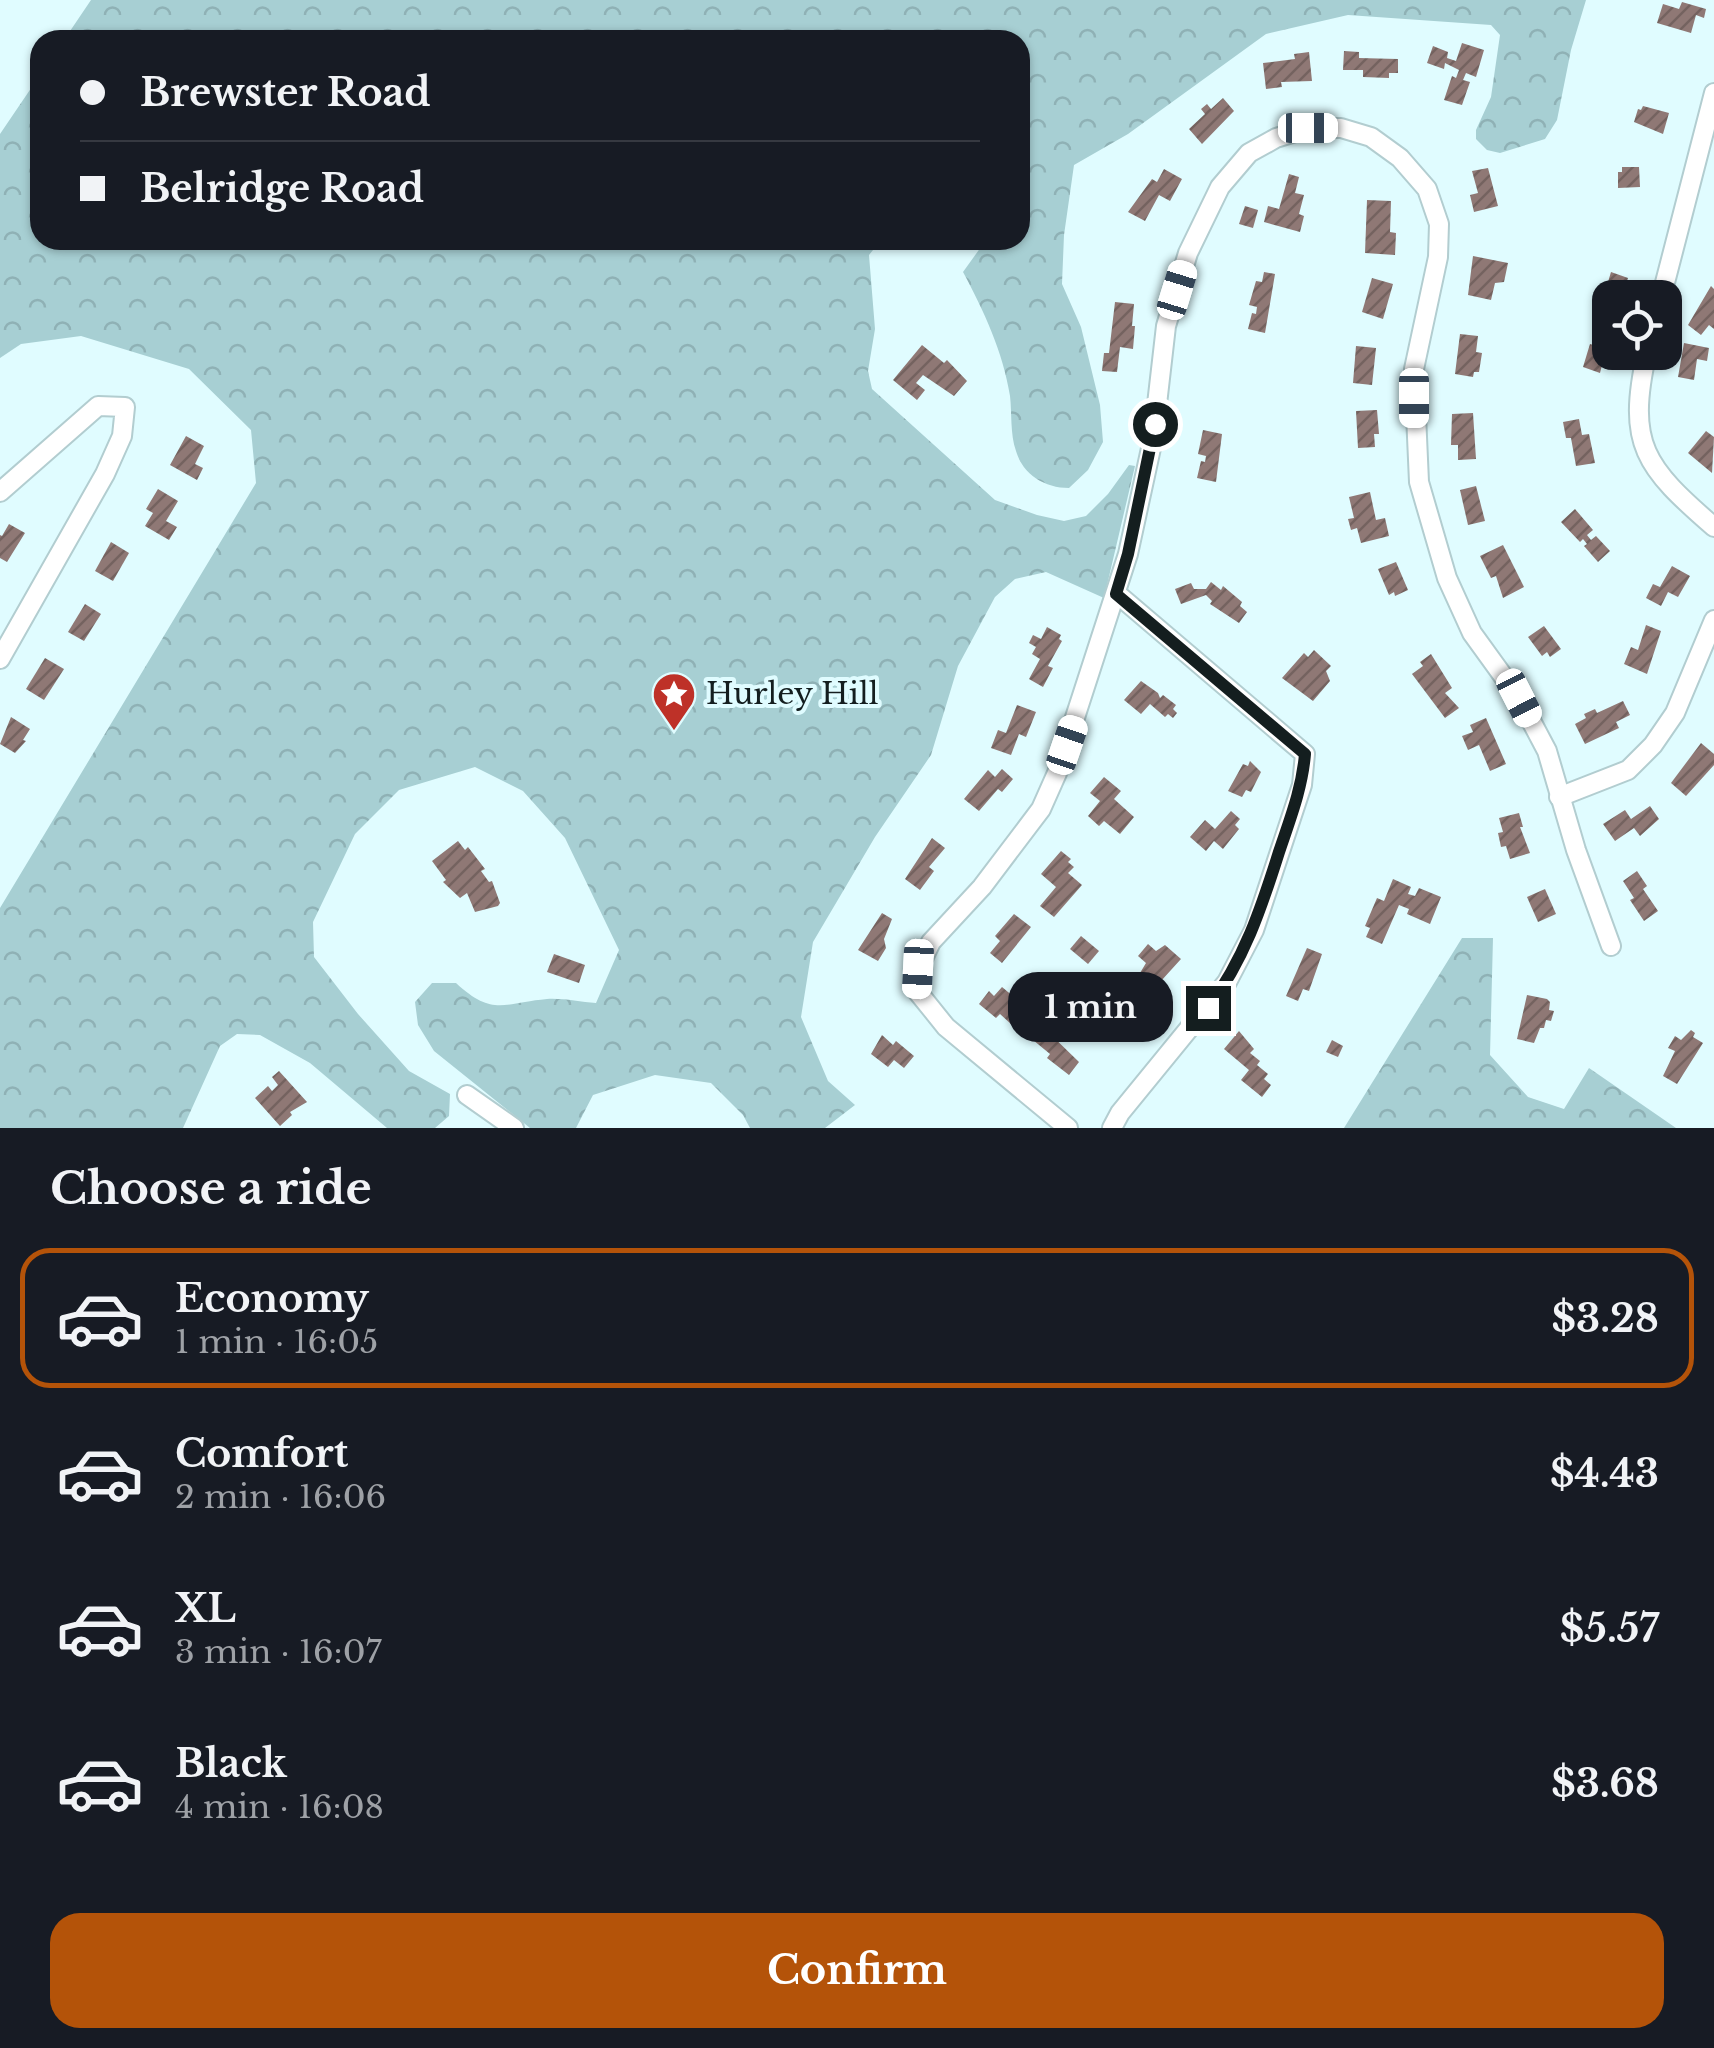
<!DOCTYPE html>
<html lang="en">
<head>
<meta charset="utf-8">
<style>
	body { margin:0; font-family:"Libre Baskerville",serif; background:#20242c; color:#f1f3f6; height:100vh; display:flex; flex-direction:column; font-size:38px; white-space:nowrap }
	* { box-sizing:border-box; margin:0 }
	p { font-size:32px; color:#9ea1a6 }
	.icon { flex:none; width:55px; height:55px; fill:none; stroke:currentColor; stroke-width:2; stroke-linecap:round; stroke-linejoin:round }
	.map { position:relative; height:1128px; overflow:hidden }
	.drawer { display:flex; flex-direction:column; background:#171b24; flex:1 }
	.drawer>* { flex:none }
	.guide { position:absolute; left:30px; top:30px; width:1000px; height:220px; border-radius:30px; box-shadow:0 2px 8px #0004; display:grid; align-content:center; height:220px; padding:0 50px; background:#171b24 }
	.fabs { position:absolute; left:1592px; top:280px; display:grid; gap:20px }
	.fabs a { display:grid; place-items:center; width:90px; height:90px; border-radius:20px; background:#171b24; box-shadow:0 2px 8px #0004; font-size:50px }
	.end { position:absolute; width:45px; height:45px; margin:-22px; border:12px solid #141e1f; background:#fff; box-shadow:0 0 0 5px #fff }
	.from { border-radius:50% }
	.bubble { position:absolute; height:70px; border-radius:30px; background:#171b24; box-shadow:0 2px 8px #0004; font-size:32px; font-weight:700; line-height:70px; text-align:center }
	.car { position:absolute; width:30px; height:60px; margin:-30px -15px; border-radius:12px; box-shadow:0 0 8px 2px #0007; background:linear-gradient(#fff 24%,#345 0 40%,#fff 0 76%,#345 0 86%,#fff 0) }
	.guide b { display:flex; align-items:center; gap:35px; height:95px; font-size:38px }
	.guide b+b { border-top:2px solid #363941 }
	.guide i { width:25px; height:25px; background:#f1f3f6 }
	ul { padding:0; list-style:none }
	li { display:flex; align-items:center; gap:30px; height:140px; margin:0 20px 15px; padding:0 30px; border:5px solid transparent; border-radius:30px }
	li div { flex:1 }
	li b { display:block; font-size:38px }
	li em { font-style:normal; font-weight:700 }
	li.current { border-color:#b45309 }
	li>.icon { width:90px; height:90px; stroke-width:1.5 }
	h2 { padding:0 50px; font-size:45px; line-height:120px }
	.cta { display:flex; gap:20px; margin-top:auto; padding:20px 50px }
	.cta a { flex:1; height:115px; border-radius:30px; background:#b45309; color:#fff; font-size:40px; font-weight:700; line-height:115px; text-align:center }
	.map>svg:first-child { display:block }
</style>
</head>
<body>
<div class="map">
<svg width="1714" height="1128" viewBox="0 0 1714 1128">
	<defs>
		<pattern id="forest-crowns" width="20" height="18" patternUnits="userSpaceOnUse" patternTransform="scale(2.5)"><rect width="20" height="18" fill="#a7cfd3"/><path d="M2 6a3 3 0 1 1 6 0M12 15a3 3 0 1 1 6 0" fill="none" stroke="#8fb1b5"/></pattern>
		<pattern id="building-hatch" width="6" height="6" patternUnits="userSpaceOnUse" patternTransform="scale(2.5)"><rect width="6" height="6" fill="#8f7875"/><path d="M-1 1l2-2M0 6l6-6M5 7l2-2" fill="none" stroke="#74625f"/></pattern>
	</defs>
	<rect width="100%" height="100%" fill="#e0fcff"/>
	<!-- forest -->
	<g fill="url(#forest-crowns)">
		<path d="M91 0H1586L1571 50 1557 120 1545 139 1500 153 1487 150 1476 139V130L1491 97 1500 35 1491 25 1348 15 1266 34 1128 134 1074 165 1064 235 1062 284 1081 327 1100 405 1103 442 1088 470 1069 488C1045 488 1023 475 1016 451 1010 434 1012 413 1010 396 1003 352 984 311 963 272L986 240H1020V40H64Z"/>
		<path d="M40 75V240H881L869 255 875 329 868 371 872 389 995 500 1037 515 1064 521 1086 516 1108 494 1129 465 1135 466 1104 598 1046 572 1015 579 995 597 958 666 931 755 875 837 813 942 801 1017 828 1081 855 1105 825 1128H750L743 1115 711 1083 655 1075 593 1095 576 1128H530L434 1051 418 1025 415 1002 432 983H456C493 1017 503 1003 547 999 563 998 580 1002 596 1003L619 950 565 838 523 791 475 767 399 790 355 834 313 922 314 957 358 1014 409 1071 450 1094 449 1116 435 1128H387L310 1063 260 1035 237 1034 220 1046 183 1128H0V908L256 483 251 430 189 369 81 336 21 344 0 358V134Z"/>
		<path d="M1462 938H1493L1490 1055 1528 1097 1564 1109 1589 1068 1676 1128H1344Z"/>
	</g>
	<!-- building -->
	<g fill="url(#building-hatch)">
		<path d="M1682 2 1706 9 1704 18 1696 15 1691 33 1657 23 1663 4 1679 9Z"/>
		<path d="M1462 43 1484 50 1476 77 1466 73 1463 80 1470 82 1462 105 1444 100 1452 76 1456 78 1459 70 1445 63 1444 69 1427 63 1433 46 1448 52 1447 58 1456 61Z"/>
		<path d="M1344 51 1359 52V58L1398 59V73H1389V78L1363 77V70H1343Z"/>
		<path d="M1309 52 1312 81 1281 82 1282 87 1266 89 1263 63 1295 59 1294 54Z"/>
		<path d="M1223 98 1234 111 1202 144 1189 129 1205 114 1201 109 1207 104 1211 109Z"/>
		<path d="M1643 106 1669 113 1663 134 1634 122 1638 109 1641 110Z"/>
		<path d="M1622 167H1639L1640 187 1618 188V172H1622Z"/>
		<path d="M1488 168 1498 206 1474 212 1470 195 1478 193 1472 171Z"/>
		<path d="M1164 169 1182 179 1170 201 1159 195 1145 221 1128 212 1152 179 1157 182Z"/>
		<path d="M1289 174 1299 177 1295 193 1304 195 1299 214 1304 216 1300 232 1264 222 1268 206 1279 209Z"/>
		<path d="M1367 200 1391 201 1390 232 1396 233 1395 255 1365 253Z"/>
		<path d="M1245 206 1258 210 1253 228 1239 224Z"/>
		<path d="M1473 256 1508 263 1504 282 1495 283 1491 300 1468 295Z"/>
		<path d="M1264 272 1275 274 1265 333 1248 329 1252 313 1256 314 1257 307 1249 305 1256 281 1262 282Z"/>
		<path d="M1611 272 1628 278 1622 298 1605 292Z"/>
		<path d="M1372 278 1393 284 1383 319 1362 312Z"/>
		<path d="M1711 286 1714 289V329L1709 325 1701 335 1688 325Z"/>
		<path d="M1115 302 1134 304 1132 326H1135L1133 349 1120 347 1117 372 1102 371 1104 353H1109Z"/>
		<path d="M1596 329 1610 333 1600 373 1583 367 1590 344 1596 346 1598 342 1593 340Z"/>
		<path d="M1460 334 1478 336 1476 352 1482 353 1479 372H1474L1473 377 1455 374Z"/>
		<path d="M1684 343 1709 348 1707 361 1697 359 1694 380 1678 377Z"/>
		<path d="M922 345 944 363 947 360 967 381 954 396 923 375 916 383 925 390 917 400 893 380Z"/>
		<path d="M1356 346 1376 348 1372 385 1353 383Z"/>
		<path d="M1377 410 1379 434H1374L1375 447 1358 448 1356 411Z"/>
		<path d="M1473 413 1476 459 1458 460V445H1451L1452 414Z"/>
		<path d="M1579 419 1582 435 1589 434 1595 463 1576 466 1571 438H1566L1563 422Z"/>
		<path d="M1203 430 1222 434 1216 482 1197 478 1201 461 1205 462 1206 456 1198 454Z"/>
		<path d="M1706 431 1714 437 1712 473 1688 453Z"/>
		<path d="M186 436 204 446 195 464 203 468 197 480 170 465Z"/>
		<path d="M1476 486 1485 521 1468 525 1460 490Z"/>
		<path d="M158 489 178 501 166 521 177 527 169 540 145 526 153 513 146 509Z"/>
		<path d="M1370 492 1376 520 1385 518 1389 536 1361 543 1357 528 1351 530 1348 519 1354 518 1349 497Z"/>
		<path d="M1575 509 1593 530 1587 535 1591 540 1596 536 1610 551 1598 562 1584 546 1587 544 1583 539 1580 542 1561 522Z"/>
		<path d="M9 524 25 533 7 562 0 558V535L2 536Z"/>
		<path d="M111 542 129 553 113 581 95 571Z"/>
		<path d="M1503 545 1524 587 1503 598 1496 576 1491 578 1480 556Z"/>
		<path d="M1396 562 1408 590 1395 596 1394 592 1389 595 1378 569Z"/>
		<path d="M1672 566 1690 576 1678 597 1668 592 1661 606 1646 598 1653 584 1660 587Z"/>
		<path d="M1211 582 1221 590 1223 586 1242 602 1240 606 1247 612 1239 623 1210 604 1212 601 1206 595 1181 604 1175 589 1191 583 1194 589H1206Z"/>
		<path d="M85 604 101 614 84 641 68 632Z"/>
		<path d="M1646 625 1661 631 1647 674 1624 664 1631 647 1638 650Z"/>
		<path d="M1544 626 1561 649 1550 657 1547 652 1542 656 1528 637Z"/>
		<path d="M1047 627 1061 635 1059 639 1062 641 1048 666 1053 668 1043 687 1029 679 1040 659 1032 654 1036 647 1029 643 1033 635 1041 639Z"/>
		<path d="M1314 650 1331 666 1326 671 1330 681 1313 701 1282 678 1304 653 1308 657Z"/>
		<path d="M1431 654 1452 688 1445 693 1459 708 1445 718 1412 674 1423 666 1420 662Z"/>
		<path d="M45 658 64 669 44 700 26 689Z"/>
		<path d="M1141 681 1158 693 1160 698 1163 695 1176 705 1173 709 1177 713 1173 718 1168 714 1165 717 1150 704 1141 714 1124 700Z"/>
		<path d="M1623 701 1630 715 1616 722 1619 728 1585 744 1575 724 1586 718 1584 714 1595 709 1597 713Z"/>
		<path d="M1017 705 1036 712 1026 737 1019 734 1011 755 991 748 998 730 1006 733Z"/>
		<path d="M11 717 30 729 23 740 26 741 15 753 0 744Z"/>
		<path d="M1486 718 1506 764 1490 771 1479 745 1468 750 1462 736 1473 732 1470 725Z"/>
		<path d="M1701 743 1714 754V765L1686 796 1671 783Z"/>
		<path d="M1250 761 1261 772 1251 792 1246 790 1242 797 1228 791 1243 764 1248 766Z"/>
		<path d="M1002 769 1013 779 1002 792 998 789 979 811 964 799 988 770 995 777Z"/>
		<path d="M1104 777 1121 791 1114 799 1134 817 1120 834 1104 821 1099 826 1088 816 1100 801 1090 793Z"/>
		<path d="M1650 806 1659 819 1640 836 1634 828 1615 841 1603 824 1625 810 1631 819Z"/>
		<path d="M1231 811 1240 819 1235 825 1239 829 1223 849 1214 841 1206 851 1190 837 1205 820 1215 829Z"/>
		<path d="M1519 813 1523 827H1520L1530 853 1510 859 1506 846 1501 847 1498 833 1503 832 1499 818Z"/>
		<path d="M932 838 945 848 929 867 934 871 920 890 905 879Z"/>
		<path d="M458 841 465 850 468 847 485 869 481 871 489 882 492 881 500 903 498 906 475 912 467 893 460 898 443 882 446 880 432 861Z"/>
		<path d="M1061 851 1071 859 1068 862 1074 867 1068 873 1082 885 1054 917 1040 906 1056 887 1041 874Z"/>
		<path d="M1637 871 1647 886 1643 889 1658 911 1644 921 1630 900 1634 898 1623 881Z"/>
		<path d="M1393 879 1411 887 1408 894 1415 896 1419 888 1441 897 1430 924 1407 914 1409 909 1399 905 1382 944 1366 937 1370 928 1365 926 1377 898 1384 901Z"/>
		<path d="M1545 889 1556 914 1538 922 1527 897Z"/>
		<path d="M882 913 892 919 884 939 886 948 878 961 858 950Z"/>
		<path d="M1014 914 1031 927 1002 963 990 953 1000 941 995 936Z"/>
		<path d="M1081 936 1099 951 1088 964 1070 949Z"/>
		<path d="M1148 944 1156 951 1165 945 1181 959 1151 992 1137 978 1146 963 1138 956Z"/>
		<path d="M1307 948 1322 954 1309 991 1303 989 1298 1001 1286 996Z"/>
		<path d="M554 954 585 965 579 983 547 972Z"/>
		<path d="M1002 987 1014 997 1009 1002 1021 1012 1011 1024 1000 1014 996 1018 979 1004 989 991 994 996Z"/>
		<path d="M1054 990 1066 999 1057 1010 1045 1001Z"/>
		<path d="M1527 995 1547 999 1550 1002 1549 1010 1554 1011 1551 1021 1546 1020 1544 1028H1540L1534 1043 1517 1039Z"/>
		<path d="M1112 1003 1132 1019 1114 1041 1094 1025Z"/>
		<path d="M1043 1027 1079 1062 1069 1075 1047 1058 1050 1054 1033 1040Z"/>
		<path d="M1691 1030 1695 1033 1693 1037 1703 1043 1677 1084 1663 1076 1675 1051 1668 1048 1675 1036 1681 1040Z"/>
		<path d="M1239 1031 1254 1049 1250 1053 1260 1061 1257 1065 1268 1074 1264 1079 1271 1085 1262 1097 1241 1080 1249 1070 1224 1049Z"/>
		<path d="M882 1035 893 1045 896 1041 914 1056 904 1068 894 1060 888 1067 871 1054Z"/>
		<path d="M1332 1040 1343 1046 1338 1057 1326 1052Z"/>
		<path d="M279 1071 307 1102 290 1112 292 1115 280 1126 255 1098 268 1086 272 1091 278 1085 272 1077Z"/>
	</g>
	<g fill="none" stroke-linecap="round" stroke-linejoin="round">
		<!-- minor casing -->
		<g stroke="#b2cdd0" stroke-width="22">
			<g id="minor">
				<path d="M1661 298 1714 93"/>
				<path d="M1647 352C1626 445 1645 467 1714 527"/>
				<path d="M0 492 98 406 125 407 122 436 105 474 0 659"/>
				<path d="M1559 797 1628 770 1653 745 1675 713 1714 620"/>
				<path d="M467 1095 514 1128"/>
				<path d="M1068 1128 946 1027 917 991 918 969 931 942 982 887 1041 809 1057 773 1128 554 1153 439 1166 326 1188 253 1220 187 1249 153 1276 138 1308 128H1341L1371 137 1400 158 1427 189 1439 224 1438 257 1414 369 1419 482 1447 578 1472 633 1519 698 1547 751 1576 850 1611 946"/>
				<path d="M1112 1128 1120 1113 1227 982 1254 930 1302 785 1305 754 1116 593"/>
			</g>
		</g>
		<!-- minor -->
		<use href="#minor" stroke="#fff" stroke-width="18"/>
	</g>
	<g fill="none" stroke-linecap="round" stroke-linejoin="round">
		<!-- route -->
		<path stroke="#141e1f" stroke-width="12" d="M1155 424 1128 554 1116 594 1305 754C1302 789 1290 819 1279 852 1261 909 1244 960 1208 1008"/>
	</g>
	<!-- icons -->
	<defs>
		<g id="sight-pin" transform="scale(2.25)"><path d="M0 17L-7.5 6A9.5 9.5 0 1 1 7.5 6Z" fill="#be3128" stroke="#e0fcff"/><path d="M0-6L1.8-2.2L6-1.7L2.9 1.2L3.7 5.4L0 3.3L-3.7 5.4L-2.9 1.2L-6-1.7L-1.8-2.2Z" fill="#fff"/></g>
	</defs>
	<g fill-rule="evenodd">
		<use href="#sight-pin" x="674" y="694"/>
	</g>
	<g text-anchor="middle" stroke-width="8" stroke-linejoin="round" paint-order="stroke">
		<!-- poi labels -->
		<g font-size="30" fill="#141e1f" stroke="#e0fcff" text-anchor="start">
			<text x="706" y="704">Hurley Hill</text>
		</g>
	</g>
</svg>
<div class="fabs">
<a><svg class="icon" aria-label="locate" viewBox="0 0 24 24"><circle cx="12" cy="12" r="6"/><path d="M12 2v4M12 18v4M2 12h4M18 12h4"/></svg></a>
</div>
<i class="end from" style="left:1155px;top:424px"></i>
<i class="end" style="left:1208px;top:1008px"></i>
<div class="bubble" style="left:1008px;top:972px;width:165px">1 min</div>
<i class="car" style="left:1308px;top:128px;rotate:90deg"></i>
<i class="car" style="left:1177px;top:290px;rotate:17deg"></i>
<i class="car" style="left:1414px;top:398px;rotate:180deg"></i>
<i class="car" style="left:1519px;top:698px;rotate:153deg"></i>
<i class="car" style="left:1067px;top:745px;rotate:19deg"></i>
<i class="car" style="left:918px;top:969px;rotate:183deg"></i>
<div class="guide">
<b><i class="from"></i>Brewster Road</b>
<b><i></i>Belridge Road</b>
</div>
</div>
<section class="drawer">
<h2>Choose a ride</h2>
<ul>
<li class="current"><svg class="icon" aria-label="car" viewBox="0 0 24 24"><path d="M5 17H2v-5l4-1 3-4h7l3 4 3 1v5h-3M9 17h6M6 11h13"/><circle cx="7" cy="17" r="2"/><circle cx="17" cy="17" r="2"/></svg><div><b>Economy</b><p>1 min · 16:05</p></div><em>$3.28</em></li>
<li><svg class="icon" aria-label="car" viewBox="0 0 24 24"><path d="M5 17H2v-5l4-1 3-4h7l3 4 3 1v5h-3M9 17h6M6 11h13"/><circle cx="7" cy="17" r="2"/><circle cx="17" cy="17" r="2"/></svg><div><b>Comfort</b><p>2 min · 16:06</p></div><em>$4.43</em></li>
<li><svg class="icon" aria-label="car" viewBox="0 0 24 24"><path d="M5 17H2v-5l4-1 3-4h7l3 4 3 1v5h-3M9 17h6M6 11h13"/><circle cx="7" cy="17" r="2"/><circle cx="17" cy="17" r="2"/></svg><div><b>XL</b><p>3 min · 16:07</p></div><em>$5.57</em></li>
<li><svg class="icon" aria-label="car" viewBox="0 0 24 24"><path d="M5 17H2v-5l4-1 3-4h7l3 4 3 1v5h-3M9 17h6M6 11h13"/><circle cx="7" cy="17" r="2"/><circle cx="17" cy="17" r="2"/></svg><div><b>Black</b><p>4 min · 16:08</p></div><em>$3.68</em></li>
</ul>
<div class="cta"><a>Confirm</a></div>
</section>
</body>
</html>
